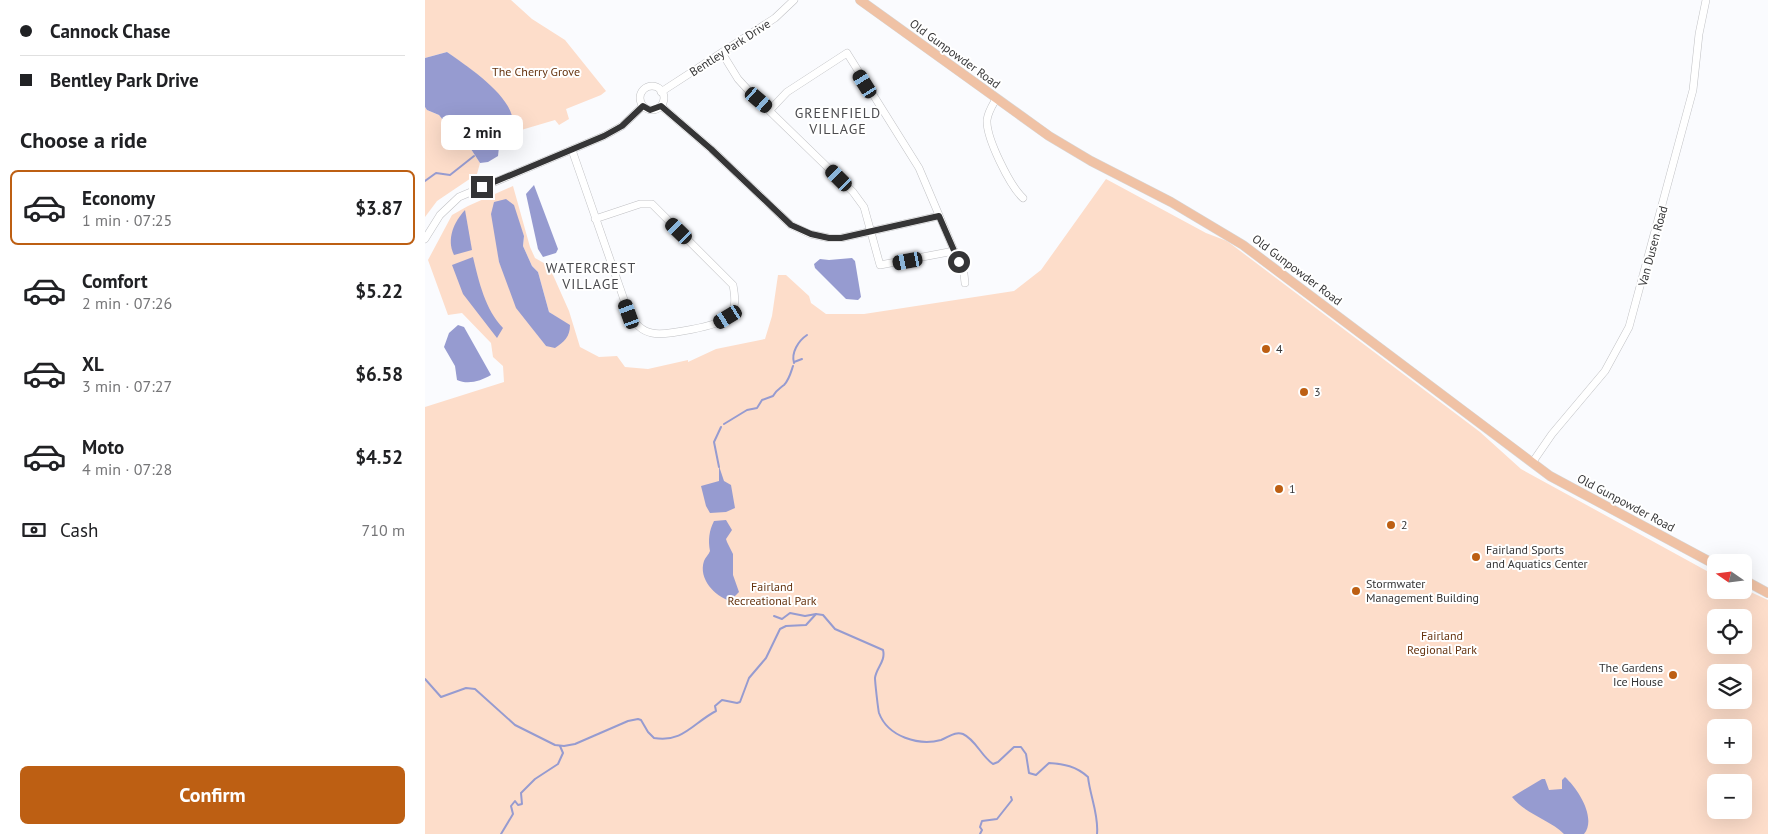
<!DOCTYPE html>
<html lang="en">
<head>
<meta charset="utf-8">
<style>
	body { margin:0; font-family:"PT Sans",sans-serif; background:#f2f2f2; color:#202124; height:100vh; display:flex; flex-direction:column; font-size:19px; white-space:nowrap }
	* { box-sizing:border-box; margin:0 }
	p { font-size:16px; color:#757577 }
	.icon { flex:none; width:28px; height:28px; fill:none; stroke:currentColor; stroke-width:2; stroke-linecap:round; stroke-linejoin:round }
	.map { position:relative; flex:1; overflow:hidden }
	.drawer { display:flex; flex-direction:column; background:#fff; width:425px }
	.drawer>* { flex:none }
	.top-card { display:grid; align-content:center; height:110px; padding:0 20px; background:#fff }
	.needle { width:32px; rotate:284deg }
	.controls { position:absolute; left:1282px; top:554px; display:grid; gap:10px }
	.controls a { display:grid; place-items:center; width:45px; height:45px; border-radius:8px; background:#fff; box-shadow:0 5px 20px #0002; font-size:25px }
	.end { position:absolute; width:22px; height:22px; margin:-11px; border:6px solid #353536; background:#fff; box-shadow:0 0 0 2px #fff }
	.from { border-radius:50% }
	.bubble { position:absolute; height:35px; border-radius:8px; background:#fff; box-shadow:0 5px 20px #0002; font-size:16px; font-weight:600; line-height:35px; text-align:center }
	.car { position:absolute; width:15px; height:30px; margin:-15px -8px; border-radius:6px; box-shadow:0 0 4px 1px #0007; background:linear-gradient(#222 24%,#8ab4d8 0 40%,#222 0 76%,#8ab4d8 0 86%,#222 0) }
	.top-card b { display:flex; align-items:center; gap:18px; height:48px; font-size:19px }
	.top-card b+b { border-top:1px solid #e0e0e0 }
	.top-card i { width:12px; height:12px; background:#202124 }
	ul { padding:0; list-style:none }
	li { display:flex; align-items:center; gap:15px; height:75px; margin:0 10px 8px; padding:0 10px; border:2px solid transparent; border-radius:8px }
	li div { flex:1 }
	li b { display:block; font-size:19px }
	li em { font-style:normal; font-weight:600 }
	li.on { border-color:#bd5f13 }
	li>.icon { width:45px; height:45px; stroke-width:1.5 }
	h2 { padding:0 20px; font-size:22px; line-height:60px }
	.pay { display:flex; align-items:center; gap:12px; height:55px; padding:0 20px; font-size:19px }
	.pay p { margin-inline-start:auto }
	.primary-button { display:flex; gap:10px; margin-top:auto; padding:10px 20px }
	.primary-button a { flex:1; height:58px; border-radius:8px; background:#bd5f13; color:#fff; font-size:20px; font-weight:600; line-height:58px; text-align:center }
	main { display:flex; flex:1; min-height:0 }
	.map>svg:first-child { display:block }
</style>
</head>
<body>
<main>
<section class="drawer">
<div class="top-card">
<b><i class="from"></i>Cannock Chase</b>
<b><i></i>Bentley Park Drive</b>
</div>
<h2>Choose a ride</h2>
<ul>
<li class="on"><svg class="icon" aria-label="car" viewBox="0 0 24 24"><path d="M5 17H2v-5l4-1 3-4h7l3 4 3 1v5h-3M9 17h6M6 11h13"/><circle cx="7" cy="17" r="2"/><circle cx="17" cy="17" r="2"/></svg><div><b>Economy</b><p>1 min · 07:25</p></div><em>$3.87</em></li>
<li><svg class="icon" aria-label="car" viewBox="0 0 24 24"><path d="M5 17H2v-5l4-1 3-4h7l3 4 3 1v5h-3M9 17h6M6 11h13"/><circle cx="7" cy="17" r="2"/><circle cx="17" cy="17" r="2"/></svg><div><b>Comfort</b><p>2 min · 07:26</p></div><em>$5.22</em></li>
<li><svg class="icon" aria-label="car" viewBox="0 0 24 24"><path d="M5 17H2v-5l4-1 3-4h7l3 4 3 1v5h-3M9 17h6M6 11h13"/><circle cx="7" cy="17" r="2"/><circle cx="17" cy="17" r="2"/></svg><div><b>XL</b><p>3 min · 07:27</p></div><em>$6.58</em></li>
<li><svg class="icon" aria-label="car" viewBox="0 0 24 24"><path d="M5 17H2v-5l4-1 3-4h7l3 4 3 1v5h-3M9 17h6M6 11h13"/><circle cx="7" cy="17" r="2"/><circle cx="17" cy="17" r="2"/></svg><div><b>Moto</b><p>4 min · 07:28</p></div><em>$4.52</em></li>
</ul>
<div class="pay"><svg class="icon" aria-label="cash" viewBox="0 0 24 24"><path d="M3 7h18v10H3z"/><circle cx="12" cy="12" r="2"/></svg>Cash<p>710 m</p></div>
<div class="primary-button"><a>Confirm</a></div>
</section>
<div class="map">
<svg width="1343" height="834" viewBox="0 0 1343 834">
	<rect width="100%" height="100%" fill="#fafbfe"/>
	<!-- green -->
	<g fill="#fdddca" fill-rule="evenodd">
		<path d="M0 0H86L107 19 140 40 181 91 176 95 141 109 144 119 134 125 130 120 86 133 78 126 87 116 56 77 22 52 0 58Z"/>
		<path d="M0 107 2 110 14 115 22 125 33 129 55 163 52 174 12 201 0 217Z"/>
		<path d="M681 179 781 233 802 241 1055 432 1096 469 1291 576V590L1319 589 1343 600V834H0V407L79 382 78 366 68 357 66 343 37 313 23 315 3 260 27 215 43 206 88 186 105 247 110 258 124 266 144 311 155 347 174 357 192 356 200 367 223 369 263 360V362L291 349 340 339 347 316 353 275H361L384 296 386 303 401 314H439L589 291 616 270ZM94 223 99 236 98 246 107 266 113 272 124 312 145 326 121 346 108 329 83 281 74 262 72 245ZM1291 618H1319V645H1291ZM1291 672H1319V700H1291ZM1291 728H1319V755H1291ZM1291 782H1319V810H1291Z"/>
	</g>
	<!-- water -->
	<g fill="#969bd0">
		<path d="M22 52C42 66 81 92 87 116L78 126 80 134 74 147 73 156 63 162 55 163 33 129 22 125 14 115 2 110 0 107V58Z"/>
		<path d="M109 185 133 249 131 253 118 257 113 249 101 194Z"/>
		<path d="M81 199 89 205 99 236 98 246 107 266 113 272 124 312 145 325C145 337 139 342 130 348L121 346 91 308 74 262 66 214 69 202Z"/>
		<path d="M40 210 47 250 29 255C21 239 29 222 40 210Z"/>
		<path d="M48 257C54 282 60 309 78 328L72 338 38 294 27 265Z"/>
		<path d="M427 258 430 261 436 297 433 300 421 299 390 268 389 264 395 259 404 260Z"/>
		<path d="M33 325 39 327 66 375C56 381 43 385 32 380L30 366 19 347 24 333Z"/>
		<path d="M294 466 299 481 306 485 310 508 301 512 285 513 281 506 276 486 294 481Z"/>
		<path d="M301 520 307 530 301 539 302 542 308 554V575L314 592 305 601C290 596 273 579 279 561 280 558 284 554 285 551 283 540 284 531 289 521Z"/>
		<path d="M1140 777C1153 789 1172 818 1159 834H1139C1124 819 1100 814 1087 797L1117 779H1120L1124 790 1137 789V780Z"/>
	</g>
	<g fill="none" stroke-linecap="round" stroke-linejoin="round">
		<!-- stream -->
		<g stroke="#969bd0" stroke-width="2">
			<path d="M0 181 11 173 25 175 49 156"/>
			<path d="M369 362 377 359"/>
			<path d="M369 363C366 353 373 341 382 335"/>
			<path d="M299 424 322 410 332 408 337 400 348 396C351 390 354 389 359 385 364 380 366 372 368 366"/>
			<path d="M294 467 289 442 296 427"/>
			<path d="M349 616 357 619 365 613 380 616 391 614"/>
			<path d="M0 679 16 697 41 688 50 689 90 725 130 745 139 746 150 744 203 721 213 719 216 720 223 732 229 738C258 743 268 723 291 711L290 706 297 700 312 703 315 702 324 678 341 658 355 629 361 626 381 625 391 614 398 615 410 629 458 650C461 661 451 668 450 678 450 682 453 709 454 713 463 737 494 746 516 740 524 737 530 731 538 734 551 740 556 756 568 764L573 762 589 747H596L601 754 604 773 611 775 624 763C639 764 651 766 663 777 665 796 674 815 672 834"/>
			<path d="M76 834 88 814 86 806 90 801 93 805 97 804 96 793 110 779 133 764 138 753 135 746"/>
			<path d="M555 834 557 830 555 827 557 821 572 819 587 800 586 797"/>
		</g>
		<!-- minor casing -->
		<g stroke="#c0c1c4" stroke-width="8">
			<g id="minor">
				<path d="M297 53 313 79 324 91 428 192 439 207 455 265 529 251"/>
				<circle cx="227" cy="98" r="12"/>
				<path d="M236 92 350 18 369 0"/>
				<path d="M571 99C567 106 563 112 562 120 561 138 585 186 598 198"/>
				<path d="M236 106 286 149 366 225 385 234 404 238H416L514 216"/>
				<path d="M345 110 362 92 422 53 494 168 539 274 540 283"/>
				<path d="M147 150 204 314C210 323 216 331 227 333 239 336 294 326 303 317 312 309 310 296 308 285L227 204H215L170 219"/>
				<path d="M0 239 15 215 34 197 179 136 197 126 218 106"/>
				<path d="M1107 463 1127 434 1180 371 1204 327 1268 90 1274 34 1281 0"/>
			</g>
		</g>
		<!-- major casing -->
		<g stroke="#d7d7d7" stroke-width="10">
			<g id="major">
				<path d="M435 0 624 136 666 161 746 202 818 245 1125 476 1291 565"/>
				<path d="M1319 580 1343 593"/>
			</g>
		</g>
		<!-- minor -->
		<use href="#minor" stroke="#fff" stroke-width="7"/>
		<!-- major -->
		<use href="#major" stroke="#f0c2a5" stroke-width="9"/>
	</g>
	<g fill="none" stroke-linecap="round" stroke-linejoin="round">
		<!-- route -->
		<path stroke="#353536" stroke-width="6" d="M57 187 179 136 197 126 218 106 225 110 236 106 286 149 366 225 386 234 404 238H416L514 216 534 262"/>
	</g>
	<!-- markers -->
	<g fill="#bd5f13" stroke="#fff" stroke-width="2">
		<circle cx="841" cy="349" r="5"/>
		<circle cx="879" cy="392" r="5"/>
		<circle cx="854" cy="489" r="5"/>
		<circle cx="966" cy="525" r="5"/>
		<circle cx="1051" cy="557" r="5"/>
		<circle cx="931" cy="591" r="5"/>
		<circle cx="1248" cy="675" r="5"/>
	</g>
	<g text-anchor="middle" stroke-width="4" stroke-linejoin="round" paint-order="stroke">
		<!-- street labels -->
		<g font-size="12" fill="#353536" stroke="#fff">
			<text transform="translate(305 48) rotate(-33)" y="4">Bentley Park Drive</text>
			<text transform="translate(530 54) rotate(36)" y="4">Old Gunpowder Road</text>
			<text transform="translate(1228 246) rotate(-75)" y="4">Van Dusen Road</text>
			<text transform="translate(872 270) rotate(37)" y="4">Old Gunpowder Road</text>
			<text transform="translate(1201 503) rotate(28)" y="4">Old Gunpowder Road</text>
		</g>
		<!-- park labels -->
		<g font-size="12" fill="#663410" stroke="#fff">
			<text x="111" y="76">The Cherry Grove</text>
			<text x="347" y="591">Fairland<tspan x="347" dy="14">Recreational Park</tspan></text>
			<text x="1017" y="640">Fairland<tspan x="1017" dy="14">Regional Park</tspan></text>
		</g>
		<!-- poi labels -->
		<g font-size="12" fill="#353536" stroke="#fff" text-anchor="start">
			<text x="851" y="353">4</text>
			<text x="889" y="396">3</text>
			<text x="864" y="493">1</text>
			<text x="976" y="529">2</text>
			<text x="1061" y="554">Fairland Sports<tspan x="1061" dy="14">and Aquatics Center</tspan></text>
			<text x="941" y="588">Stormwater<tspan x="941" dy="14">Management Building</tspan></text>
			<text x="1238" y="672" text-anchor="end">The Gardens<tspan x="1238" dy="14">Ice House</tspan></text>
		</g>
		<!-- neighbourhood labels -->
		<g font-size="14" letter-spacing="1" fill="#4b4b4e" stroke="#fff">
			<text x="413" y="118">GREENFIELD<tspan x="413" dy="16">VILLAGE</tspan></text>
			<text x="166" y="273">WATERCREST<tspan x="166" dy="16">VILLAGE</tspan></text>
		</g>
	</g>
</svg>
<div class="controls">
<a><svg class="needle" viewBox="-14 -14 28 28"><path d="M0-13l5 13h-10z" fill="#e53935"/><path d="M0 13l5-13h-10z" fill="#757577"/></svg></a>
<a><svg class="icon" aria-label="locate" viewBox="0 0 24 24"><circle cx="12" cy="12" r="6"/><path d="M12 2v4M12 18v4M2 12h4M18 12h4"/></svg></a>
<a><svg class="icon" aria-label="layers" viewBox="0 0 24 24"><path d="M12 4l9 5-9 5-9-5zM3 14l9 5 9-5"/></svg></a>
<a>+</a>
<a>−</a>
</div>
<i class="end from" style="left:534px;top:262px"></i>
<i class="end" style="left:57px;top:187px"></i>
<div class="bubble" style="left:16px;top:115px;width:82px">2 min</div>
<i class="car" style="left:440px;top:84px;rotate:328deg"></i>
<i class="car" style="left:334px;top:100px;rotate:131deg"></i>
<i class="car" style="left:414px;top:178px;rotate:315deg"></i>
<i class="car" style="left:254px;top:231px;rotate:314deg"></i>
<i class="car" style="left:483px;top:261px;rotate:259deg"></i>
<i class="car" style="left:204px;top:314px;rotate:340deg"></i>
<i class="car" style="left:303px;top:317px;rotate:239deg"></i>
</div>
</main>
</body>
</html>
